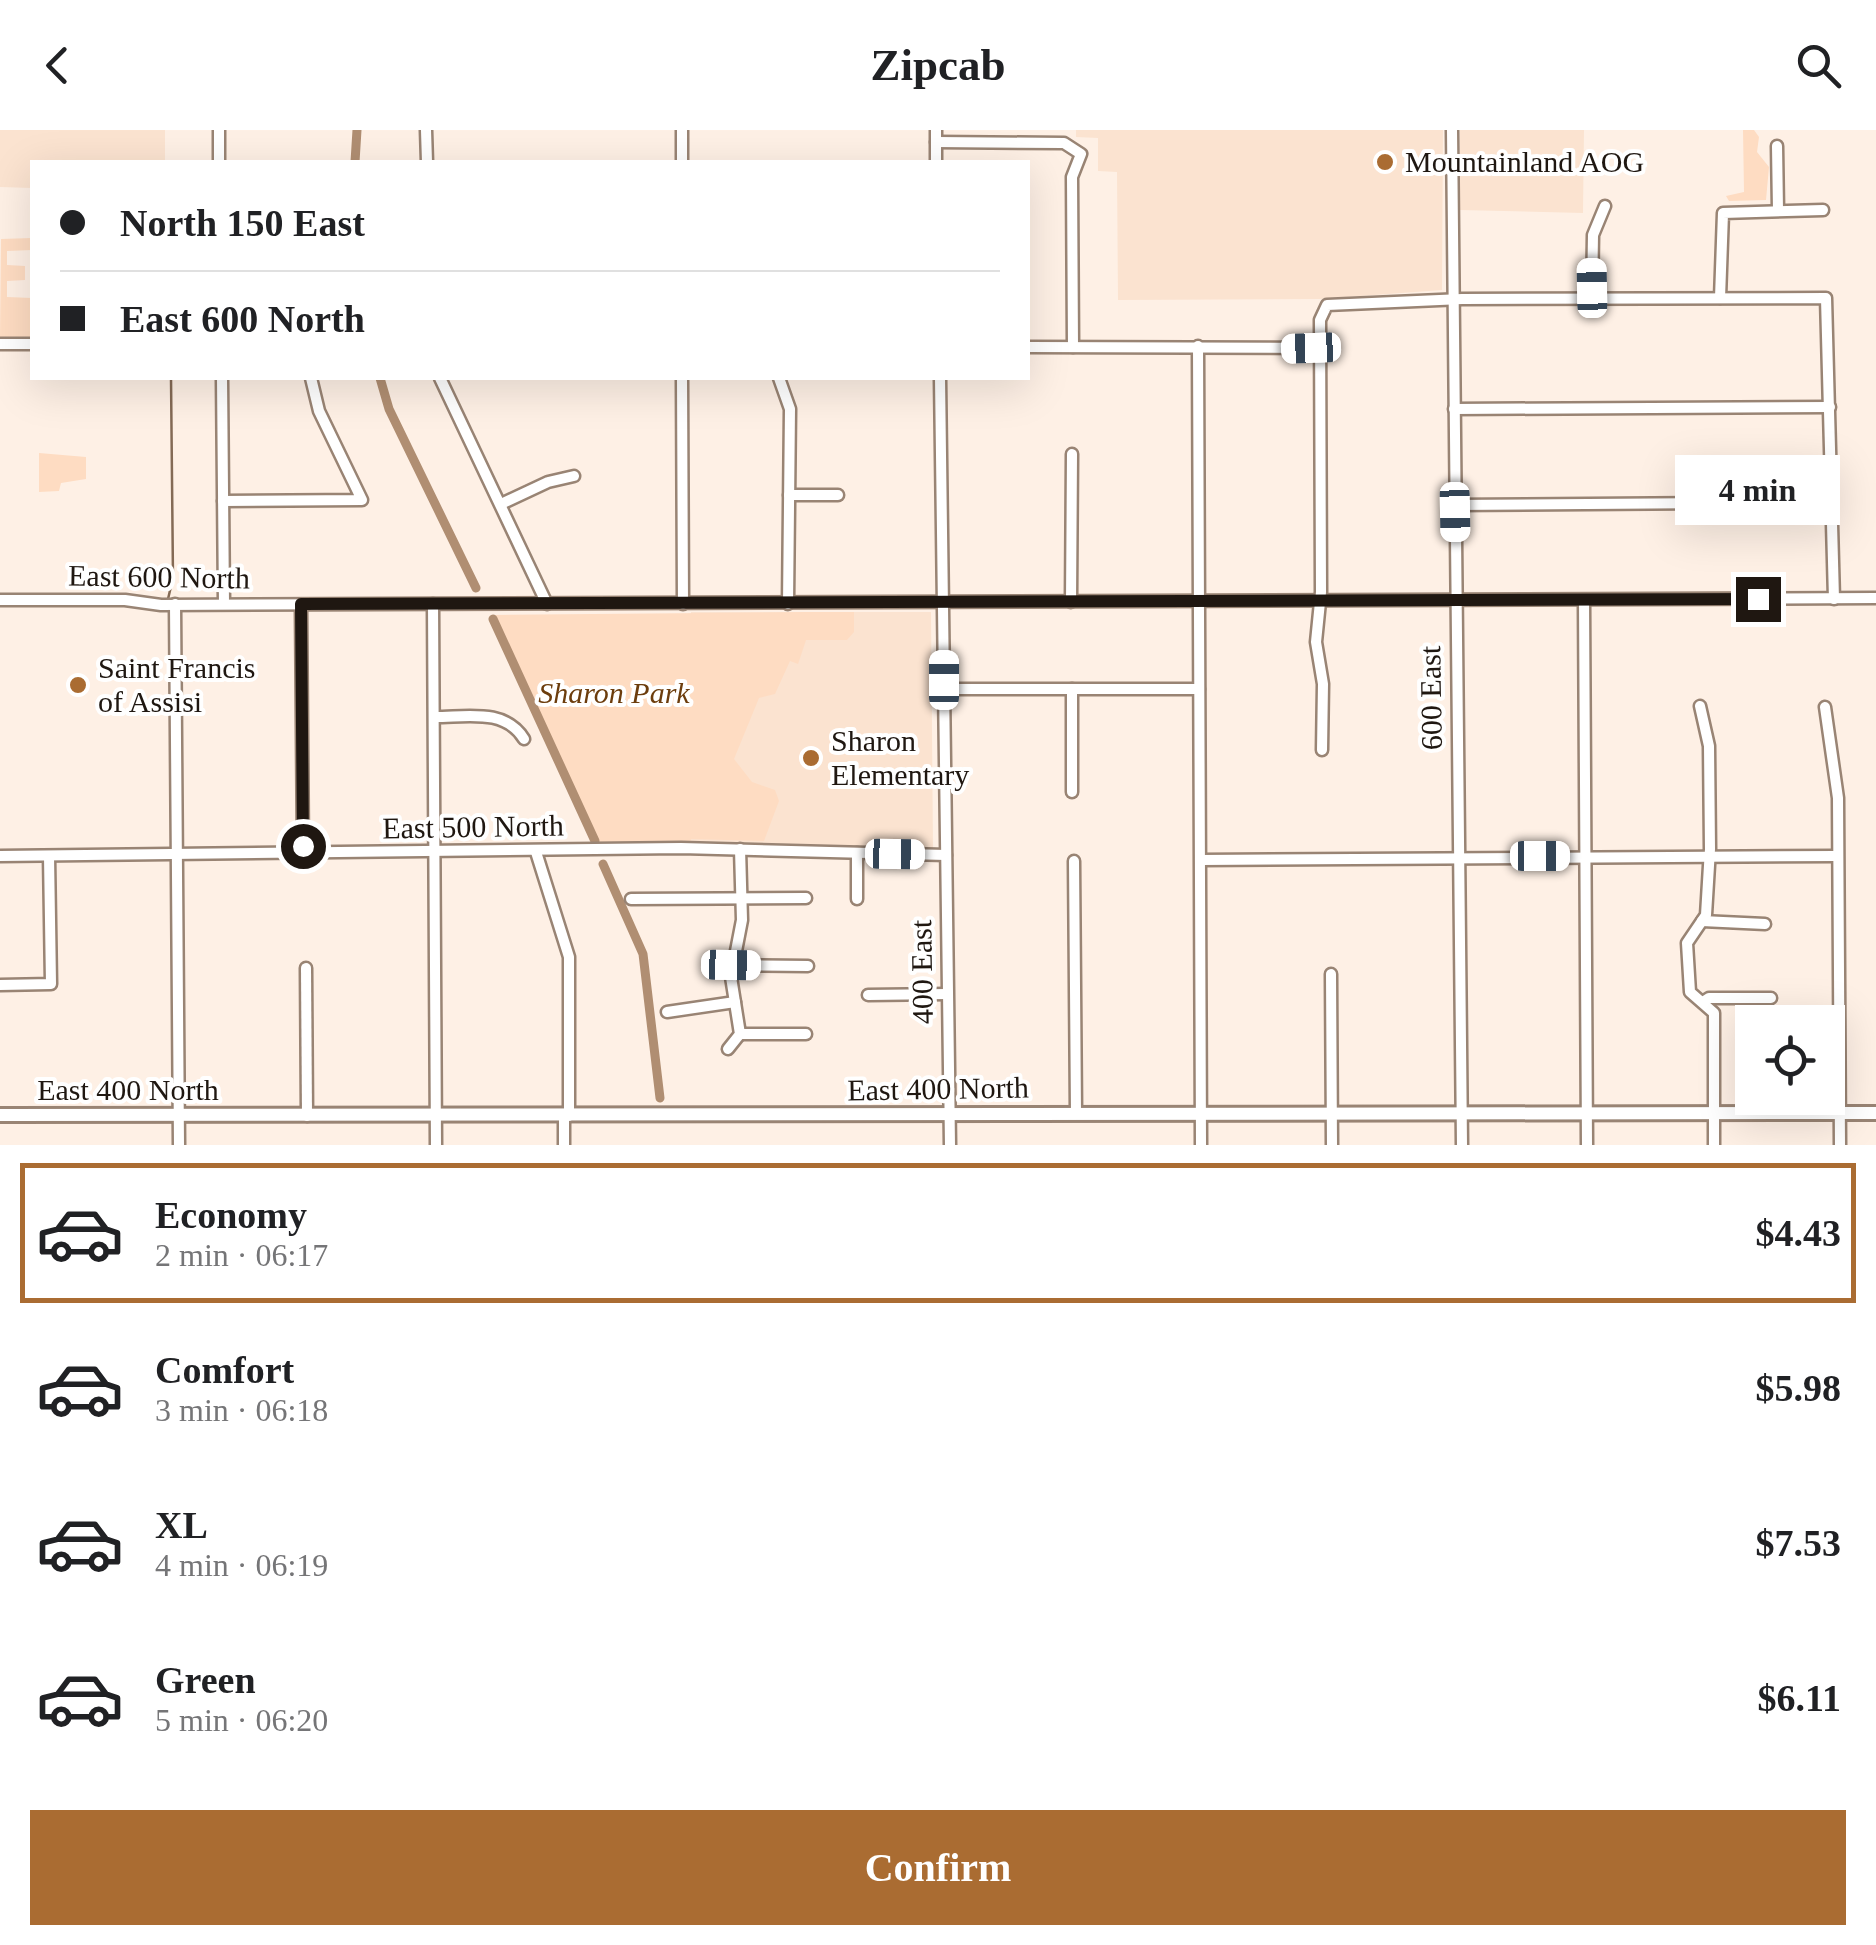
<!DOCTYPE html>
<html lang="en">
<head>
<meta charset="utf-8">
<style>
	body { margin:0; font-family:"Times New Roman",serif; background:#f6f6f6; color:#202124; height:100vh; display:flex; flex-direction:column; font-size:38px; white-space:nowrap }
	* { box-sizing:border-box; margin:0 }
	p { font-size:32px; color:#757577 }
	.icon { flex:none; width:55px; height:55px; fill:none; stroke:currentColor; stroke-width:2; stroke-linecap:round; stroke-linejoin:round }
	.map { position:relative; height:1015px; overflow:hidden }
	.details { display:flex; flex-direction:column; background:#fff; flex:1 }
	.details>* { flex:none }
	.guide { position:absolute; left:30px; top:30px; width:1000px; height:220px; border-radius:0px; box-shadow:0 10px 40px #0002; display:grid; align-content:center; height:220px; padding:0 30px; background:#fff }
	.tools { position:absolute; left:1735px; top:875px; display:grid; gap:20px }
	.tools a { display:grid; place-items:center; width:110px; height:110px; border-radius:0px; background:#fff; box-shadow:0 10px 40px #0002; font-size:50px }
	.end { position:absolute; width:45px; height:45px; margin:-22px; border:12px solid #1f1711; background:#fff; box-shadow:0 0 0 5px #fff }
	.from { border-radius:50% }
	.bubble { position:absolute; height:70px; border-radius:0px; background:#fff; box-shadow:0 10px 40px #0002; font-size:32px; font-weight:700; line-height:70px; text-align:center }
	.car { position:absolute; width:30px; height:60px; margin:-30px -15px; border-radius:12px; box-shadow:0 0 8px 2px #0007; background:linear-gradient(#fff 24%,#345 0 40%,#fff 0 76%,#345 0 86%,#fff 0) }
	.guide b { display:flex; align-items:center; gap:35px; height:95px; font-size:38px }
	.guide b+b { border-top:2px solid #e0e0e0 }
	.guide i { width:25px; height:25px; background:#202124 }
	ul { padding:18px 0 0; list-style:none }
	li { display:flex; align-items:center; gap:30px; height:140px; margin:0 20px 15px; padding:0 10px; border:5px solid transparent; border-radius:0px }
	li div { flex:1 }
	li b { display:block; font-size:38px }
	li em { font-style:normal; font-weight:700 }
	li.current { border-color:#aa6c32 }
	li>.icon { width:90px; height:90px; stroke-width:1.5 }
	.button { display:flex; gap:20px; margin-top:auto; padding:20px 30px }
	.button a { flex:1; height:115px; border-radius:0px; background:#aa6c32; color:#fff; font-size:40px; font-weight:700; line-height:115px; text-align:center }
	header { display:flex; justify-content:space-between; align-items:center; height:130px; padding:0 30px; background:#fff; font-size:45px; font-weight:700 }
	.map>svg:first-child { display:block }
</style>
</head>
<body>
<header><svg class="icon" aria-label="back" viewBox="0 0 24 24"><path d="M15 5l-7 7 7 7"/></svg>Zipcab<svg class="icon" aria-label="search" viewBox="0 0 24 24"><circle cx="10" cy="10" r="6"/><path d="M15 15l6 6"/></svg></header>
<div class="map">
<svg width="1876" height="1015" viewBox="0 0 1876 1015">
	<rect width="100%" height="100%" fill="#fef0e5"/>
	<!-- built -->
	<g fill="#fbe3d0">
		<path d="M0 0H165V32H32V58L0 57Z"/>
		<path d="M1076 0H1443L1442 160 1320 169 1118 170 1117 42 1098 41V8L1076 7Z"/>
		<path d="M1460 0H1584L1583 83 1460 80Z"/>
		<path d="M691 482H931L933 719 690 713Z"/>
	</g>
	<!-- green -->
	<g fill="#fedcc2">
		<path d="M1743 0H1754L1759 7 1757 22 1769 37 1766 70 1729 71 1726 66 1744 62Z"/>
		<path d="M32 108V120L7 121V135L25 136V150L7 151V167L32 168V208H0L1 109Z"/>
		<path d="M39 323 86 327V349L61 353 59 361 39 362Z"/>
		<path d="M806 482H854V502L847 510H806L798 534 790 531 775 564 759 568 734 629 752 652 775 660 779 671 764 711 691 709 690 713 600 714 493 485Z"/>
	</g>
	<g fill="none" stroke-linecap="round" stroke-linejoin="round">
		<!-- stream -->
		<path stroke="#846a55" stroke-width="2.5" d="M168 469 173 448 171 248"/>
		<!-- canal -->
		<g stroke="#b08e72" stroke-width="9">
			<path d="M355 32 357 0"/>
			<path d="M380 248 389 279 476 458"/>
			<path d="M493 489 595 711"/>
			<path d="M603 734 643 824 660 968"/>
		</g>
		<!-- minor casing -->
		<g stroke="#998474" stroke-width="15">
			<g id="minor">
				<path d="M219 0V32"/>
				<path d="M426 0 427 32"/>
				<path d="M936 0V32"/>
				<path d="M1452 0 1462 1015"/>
				<path d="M936 12 1064 13 1081 24 1072 47 1073 217"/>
				<path d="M1777 16 1778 80"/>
				<path d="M682 32V0"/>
				<path d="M1592 168 1593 105 1605 76"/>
				<path d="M1720 168 1723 83 1823 80"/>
				<path d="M0 214H32"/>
				<path d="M1198 216 1201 1015"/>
				<path d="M1028 217 1320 218"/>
				<path d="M222 248 224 474"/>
				<path d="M440 248 547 474"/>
				<path d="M682 248 683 474"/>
				<path d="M779 248 790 279 788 474"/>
				<path d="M940 248 950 1015"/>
				<path d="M1454 279 1830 277"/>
				<path d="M789 365H838"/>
				<path d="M223 371 362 370 319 281 311 248"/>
				<path d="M501 374 548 352 574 346"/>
				<path d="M1455 375 1832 372"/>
				<path d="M0 470H125L161 475 1876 468"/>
				<path d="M1584 470 1587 1015"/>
				<path d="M1071 472 1072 324"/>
				<path d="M175 474 179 1015"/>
				<path d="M433 474 436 1015"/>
				<path d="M301 475 303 725"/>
				<path d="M944 559H1199"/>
				<path d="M1072 559V662"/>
				<path d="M1700 576 1709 616 1710 719 1706 785 1687 813 1690 862 1714 883V1015"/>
				<path d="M1825 577 1838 668 1840 1015"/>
				<path d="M435 587C467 587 505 578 524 609"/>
				<path d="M1322 620 1323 554 1316 512 1321 462 1320 190 1327 175 1462 169 1826 168 1834 469"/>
				<path d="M536 722 569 827V986"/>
				<path d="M0 726 681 718 946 725"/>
				<path d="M1201 730 1836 726"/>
				<path d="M1074 731 1076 983"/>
				<path d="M631 769 806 768"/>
				<path d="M857 769V723"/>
				<path d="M1702 791 1765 794"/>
				<path d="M731 835 808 836"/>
				<path d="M306 838 307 986"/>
				<path d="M1331 844 1332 1015"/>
				<path d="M0 855 51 854 49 726"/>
				<path d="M868 865 947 864"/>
				<path d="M1703 872 1709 868H1771"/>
				<path d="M667 882 735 872"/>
				<path d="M740 904H806"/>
				<path d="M728 919 740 904 731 847 742 790 740 719"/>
				<path d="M564 986V1015"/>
			</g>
		</g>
		<!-- major casing -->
		<g stroke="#998474" stroke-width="18">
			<path id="major" d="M0 985 1876 983"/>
		</g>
		<!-- minor -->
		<use href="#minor" stroke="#fff" stroke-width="10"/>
		<!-- major -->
		<use href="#major" stroke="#fff" stroke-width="12"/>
	</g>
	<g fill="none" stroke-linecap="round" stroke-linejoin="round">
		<!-- route -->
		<path stroke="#1f1711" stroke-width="12" d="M303 716 301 474 1758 469"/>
	</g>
	<!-- markers -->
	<g fill="#aa6c32" stroke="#fff" stroke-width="4">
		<circle cx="1385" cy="32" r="10"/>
		<circle cx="78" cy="555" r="10"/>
		<circle cx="811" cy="628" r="10"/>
	</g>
	<g text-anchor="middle" stroke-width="8" stroke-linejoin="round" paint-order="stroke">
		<!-- poi labels -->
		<g font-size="30" fill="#1f1711" stroke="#fff" text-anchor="start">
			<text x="1405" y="42">Mountainland AOG</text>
			<text x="98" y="548">Saint Francis<tspan x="98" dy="34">of Assisi</tspan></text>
			<text x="831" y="621">Sharon<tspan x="831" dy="34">Elementary</tspan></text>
		</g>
		<!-- street labels -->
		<g font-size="30" fill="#1f1711" stroke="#fff">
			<text transform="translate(159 447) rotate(1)" y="10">East 600 North</text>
			<text transform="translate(1431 568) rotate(-91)" y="10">600 East</text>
			<text transform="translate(473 697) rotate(-1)" y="10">East 500 North</text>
			<text transform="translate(922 842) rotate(-91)" y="10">400 East</text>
			<text transform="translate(938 959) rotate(-1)" y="10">East 400 North</text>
			<text x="128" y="970">East 400 North</text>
		</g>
		<!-- park labels -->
		<g font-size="30" font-style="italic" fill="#6c3d0d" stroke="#fff">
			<text x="614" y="573">Sharon Park</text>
		</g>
	</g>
</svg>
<div class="tools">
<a><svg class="icon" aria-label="locate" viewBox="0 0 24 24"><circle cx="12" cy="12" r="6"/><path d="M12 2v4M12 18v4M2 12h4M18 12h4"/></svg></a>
</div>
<i class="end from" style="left:303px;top:716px"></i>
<i class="end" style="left:1758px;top:469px"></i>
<div class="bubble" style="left:1675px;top:325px;width:165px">4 min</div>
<i class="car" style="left:1592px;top:158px;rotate:359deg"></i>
<i class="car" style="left:1311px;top:218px;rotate:268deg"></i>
<i class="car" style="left:1455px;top:382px;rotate:179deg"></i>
<i class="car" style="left:944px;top:550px;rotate:0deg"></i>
<i class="car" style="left:895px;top:724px;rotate:91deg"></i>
<i class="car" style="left:1540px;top:726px;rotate:90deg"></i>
<i class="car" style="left:731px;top:835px;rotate:91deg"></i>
<div class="guide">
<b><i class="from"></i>North 150 East</b>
<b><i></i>East 600 North</b>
</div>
</div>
<section class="details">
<ul>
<li class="current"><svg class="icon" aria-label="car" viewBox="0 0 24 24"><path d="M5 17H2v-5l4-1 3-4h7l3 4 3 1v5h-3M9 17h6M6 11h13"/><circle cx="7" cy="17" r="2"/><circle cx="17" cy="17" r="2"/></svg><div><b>Economy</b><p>2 min · 06:17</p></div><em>$4.43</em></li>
<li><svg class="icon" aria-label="car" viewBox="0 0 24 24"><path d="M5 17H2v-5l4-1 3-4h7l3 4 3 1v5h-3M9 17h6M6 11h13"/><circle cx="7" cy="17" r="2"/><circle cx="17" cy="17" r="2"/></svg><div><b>Comfort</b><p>3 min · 06:18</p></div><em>$5.98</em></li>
<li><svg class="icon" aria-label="car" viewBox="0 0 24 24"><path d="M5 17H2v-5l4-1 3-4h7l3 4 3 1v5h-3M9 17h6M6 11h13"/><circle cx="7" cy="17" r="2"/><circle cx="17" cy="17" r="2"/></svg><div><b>XL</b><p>4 min · 06:19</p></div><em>$7.53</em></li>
<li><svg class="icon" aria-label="car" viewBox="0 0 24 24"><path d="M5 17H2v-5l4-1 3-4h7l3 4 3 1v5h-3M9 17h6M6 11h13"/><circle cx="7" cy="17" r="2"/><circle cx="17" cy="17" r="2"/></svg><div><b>Green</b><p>5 min · 06:20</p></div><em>$6.11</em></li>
</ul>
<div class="button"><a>Confirm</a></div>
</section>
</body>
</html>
